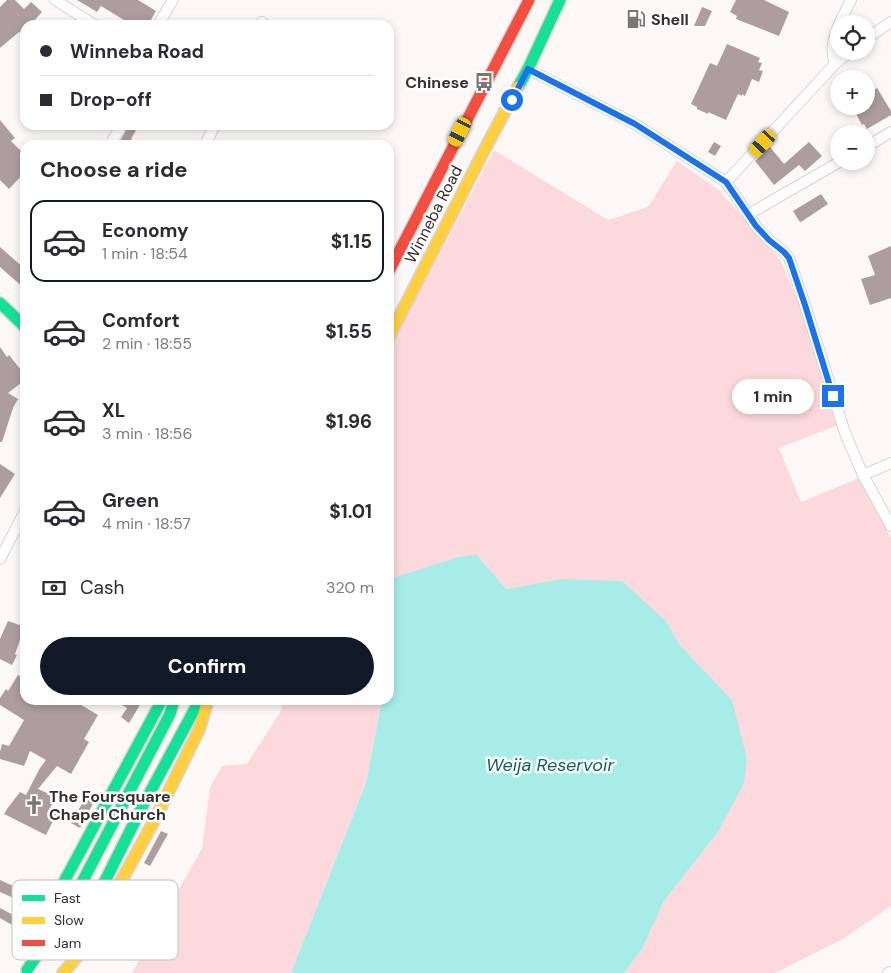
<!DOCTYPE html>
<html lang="en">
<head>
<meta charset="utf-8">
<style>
	body { margin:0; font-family:"DM Sans",sans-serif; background:#f7f7f7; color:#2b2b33; height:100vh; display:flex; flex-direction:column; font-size:19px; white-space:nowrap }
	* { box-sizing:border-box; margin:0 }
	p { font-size:16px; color:#7c7c81 }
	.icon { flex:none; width:28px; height:28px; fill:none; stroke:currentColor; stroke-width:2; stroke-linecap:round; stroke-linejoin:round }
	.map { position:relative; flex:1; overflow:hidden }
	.details { position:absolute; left:20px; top:140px; width:374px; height:565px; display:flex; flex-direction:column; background:#fff; border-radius:15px; box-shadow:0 2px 8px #0003 }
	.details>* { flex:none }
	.guide { position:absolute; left:20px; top:20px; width:374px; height:110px; border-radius:15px; box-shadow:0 2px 8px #0003; display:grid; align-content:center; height:110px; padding:0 20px; background:#fff }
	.buttons { position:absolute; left:830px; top:15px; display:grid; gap:10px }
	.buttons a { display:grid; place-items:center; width:45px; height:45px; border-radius:50%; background:#fff; box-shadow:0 2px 8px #0003; font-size:25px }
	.end { position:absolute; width:22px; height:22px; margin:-11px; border:6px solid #1a73e8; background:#fff; box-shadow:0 0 0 2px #fff }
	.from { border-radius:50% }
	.bubble { position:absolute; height:35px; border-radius:18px; background:#fff; box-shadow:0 2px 8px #0003; font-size:16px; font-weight:700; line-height:35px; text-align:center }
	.car { position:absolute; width:15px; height:30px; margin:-15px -8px; border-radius:6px; box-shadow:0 0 4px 1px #0007; background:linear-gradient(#f5c518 24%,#345 0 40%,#f5c518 0 76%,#345 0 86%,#f5c518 0) }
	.guide b { display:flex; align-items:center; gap:18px; height:48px; font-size:19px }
	.guide b+b { border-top:1px solid #e1e1e2 }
	.guide i { width:12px; height:12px; background:#2b2b33 }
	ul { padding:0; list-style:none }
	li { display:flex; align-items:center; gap:15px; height:82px; margin:0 10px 8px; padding:0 10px; border:2px solid transparent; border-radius:15px }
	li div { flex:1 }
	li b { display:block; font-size:19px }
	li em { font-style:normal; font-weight:700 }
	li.active { border-color:#111827 }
	li>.icon { width:45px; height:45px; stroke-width:1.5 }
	h2 { padding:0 20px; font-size:22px; line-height:60px }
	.pay { display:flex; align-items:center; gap:12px; height:55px; padding:0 20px; font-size:19px }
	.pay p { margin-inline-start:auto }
	.cta { display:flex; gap:10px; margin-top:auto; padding:10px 20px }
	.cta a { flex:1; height:58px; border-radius:30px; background:#111827; color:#fff; font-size:20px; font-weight:700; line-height:58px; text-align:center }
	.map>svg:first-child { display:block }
</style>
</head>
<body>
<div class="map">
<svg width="891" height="973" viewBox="0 0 891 973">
	<rect width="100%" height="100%" fill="#fdf8f8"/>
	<!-- green -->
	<g fill="#fcd9dc">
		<path d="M494 150 608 220 648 207 677 161 719 190 781 261 806 322 838 425 779 448 801 502 859 478 891 538V906L843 939 775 973H624L642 949 664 901 718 832 732 700 679 644 666 621 561 579 506 589 476 554 458 557 390 579 389 593V351Z"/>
		<path d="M282 700H382L366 783 291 973H132L202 848 210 787 222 766 247 764 281 711Z"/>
	</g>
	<!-- water -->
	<path fill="#a7ece7" d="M476 554 506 589 561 579 622 581 666 621 679 644 732 700 747 759 744 783 718 832 664 901 642 949 624 973H291L366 783 382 700H389V579L458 557Z"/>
	<!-- building -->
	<g fill="#ad9d9f">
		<path d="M7 0H15L24 9 31 2 42 12 30 25H25V30L21 34 19 32 0 48V7Z"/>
		<path d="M77 0H138L156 11 148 25H132L101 6 97 12Z"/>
		<path d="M736 0H764L789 12 779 36 736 19 737 16 730 12Z"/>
		<path d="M702 7 712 11 705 26H694Z"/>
		<path d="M727 44 760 58 758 62 762 63 759 70 763 71 759 82 752 79 745 96 742 94V96L738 94 726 120 708 112V114L697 109V107L691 104 710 63 717 66Z"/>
		<path d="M866 79 873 91 877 88 891 111V115L867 129 864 124 862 125 852 106H866Z"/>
		<path d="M0 120 15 138 11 141 25 155V172L9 189 0 180Z"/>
		<path d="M129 125H139L131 139 142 145H126L120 141Z"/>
		<path d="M714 142 721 146 715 156 708 152Z"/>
		<path d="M809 142 822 156 805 171 799 165 774 185 755 161 770 147 784 164Z"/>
		<path d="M821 194 828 204 801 222 799 221 793 211Z"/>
		<path d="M891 246V298L870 305 861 279 875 275 868 256Z"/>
		<path d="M0 247 25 269V289L0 267Z"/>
		<path d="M0 347 7 357 9 355 25 375V380L8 393 18 399 13 408 2 442H0Z"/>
		<path d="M0 464 15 474 0 498Z"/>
		<path d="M8 621 25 627V642L20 640 15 654 17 655 12 665 0 659V639Z"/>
		<path d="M18 675 25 679V700H73L98 715 84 739 89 742 71 774 57 766 38 789 56 797 50 808 58 811 46 835 4 814 7 809 20 792 26 795 40 768 46 760 30 751 24 766 0 759V752L2 744 9 746 24 720 0 705V698L6 689 8 691Z"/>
		<path d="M114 700H143L129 723 121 717 127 708Z"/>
		<path d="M89 791 97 796 80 828 71 823Z"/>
		<path d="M161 831 168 834 150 866 144 863Z"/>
		<path d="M0 880 20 889 16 899 0 892Z"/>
		<path d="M0 908 17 917 12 925 0 918Z"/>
	</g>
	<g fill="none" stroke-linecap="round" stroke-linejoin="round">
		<!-- street casing -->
		<g stroke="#d8d4d4" stroke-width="12">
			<g id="street">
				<path d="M55 0 95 25"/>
				<path d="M839 24 851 0"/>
				<path d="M158 25 173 0"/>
				<path d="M261 25 262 22"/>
				<path d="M866 39 891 22"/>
				<path d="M835 64C830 48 833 41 839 25"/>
				<path d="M528 69 635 124 726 182 756 226 769 240 784 252 789 258 805 305 845 433 863 475 891 526"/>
				<path d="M112 141 122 125"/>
				<path d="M205 145 215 125"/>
				<path d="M866 147 891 132"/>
				<path d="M726 182 835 64 851 51"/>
				<path d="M749 214 841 161"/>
				<path d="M863 475 891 463"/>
				<path d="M0 559 25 511"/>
				<path d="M888 973 891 972"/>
			</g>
		</g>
		<!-- fast casing -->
		<g stroke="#d8d4d4" stroke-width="14">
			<g id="fast">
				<path d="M518 87 528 69 560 0"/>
				<path d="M0 303 25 327"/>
				<path d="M84 923 139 813 199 701"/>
				<path d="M41 936 59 891 162 700"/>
				<path d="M27 970 66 913 170 714 174 700"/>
			</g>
		</g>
		<!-- slow casing -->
		<g stroke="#d8d4d4" stroke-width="14">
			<g id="slow">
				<path d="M389 337 487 145 518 87"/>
				<path d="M63 973 82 951 94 931 154 821 199 730 208 700"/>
			</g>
		</g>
		<!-- jam casing -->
		<g stroke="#d8d4d4" stroke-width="14">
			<path id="jam" d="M389 271 529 0"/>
		</g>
		<!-- street -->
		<use href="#street" stroke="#fffefe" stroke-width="10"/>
		<!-- fast -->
		<use href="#fast" stroke="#16e098" stroke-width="11"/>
		<!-- slow -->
		<use href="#slow" stroke="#ffcf43" stroke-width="11"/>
		<!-- jam -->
		<use href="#jam" stroke="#f24e42" stroke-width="11"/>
	</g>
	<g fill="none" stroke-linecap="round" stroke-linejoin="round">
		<!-- route -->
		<path stroke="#1a73e8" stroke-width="6" d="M512 100 528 69 635 124 726 182 756 226 769 240 784 252 789 258 805 305 833 396"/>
	</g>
	<!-- icons -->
	<defs>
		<g id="fuel-bare" transform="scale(1.5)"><path d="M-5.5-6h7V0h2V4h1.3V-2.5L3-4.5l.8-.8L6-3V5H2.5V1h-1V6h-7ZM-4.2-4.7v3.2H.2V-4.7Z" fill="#7b7676" stroke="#fff" stroke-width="2.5" paint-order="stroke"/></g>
		<g id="bus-bare" transform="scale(1.5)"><path d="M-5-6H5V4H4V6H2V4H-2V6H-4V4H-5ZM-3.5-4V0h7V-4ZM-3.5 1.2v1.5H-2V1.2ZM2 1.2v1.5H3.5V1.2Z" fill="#7b7676" stroke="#fff" stroke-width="2.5" paint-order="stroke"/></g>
		<g id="church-bare" transform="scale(1.5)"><path d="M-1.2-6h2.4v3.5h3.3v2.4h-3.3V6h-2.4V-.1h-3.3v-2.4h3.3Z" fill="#7b7676" stroke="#fff" stroke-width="2.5" paint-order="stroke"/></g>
	</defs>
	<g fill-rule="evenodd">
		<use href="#fuel-bare" x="636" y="19"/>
		<use href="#bus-bare" x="484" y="82"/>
		<use href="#church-bare" x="34" y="805"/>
	</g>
	<g text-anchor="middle" stroke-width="5" stroke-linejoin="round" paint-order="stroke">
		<!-- poi labels -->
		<g font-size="16" font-weight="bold" fill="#353030" stroke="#fff" text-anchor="start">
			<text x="651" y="25">Shell</text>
			<text x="469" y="88" text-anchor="end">Chinese</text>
			<text x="49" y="802">The Foursquare<tspan x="49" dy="18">Chapel Church</tspan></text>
		</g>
		<!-- street labels -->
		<g font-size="16" fill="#353030" stroke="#fff">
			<text transform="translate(433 214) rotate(-63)" y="6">Winneba Road</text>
		</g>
		<!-- water labels -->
		<g font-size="18" font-style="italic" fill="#0a635f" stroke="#fff">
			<text x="550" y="771">Weija Reservoir</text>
		</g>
	</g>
	<!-- legend -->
	<rect x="12" y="880" width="166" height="80" rx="8" fill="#fff" stroke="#c2c1c1" stroke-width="1"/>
	<rect x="22" y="895" width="23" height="6" fill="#16e098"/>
	<rect x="22" y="917" width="23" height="7" fill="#ffcf43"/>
	<rect x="22" y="940" width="23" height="6" fill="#f24e42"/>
	<g font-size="14" fill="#353030">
		<text x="54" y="903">Fast</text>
		<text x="54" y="925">Slow</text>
		<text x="54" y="948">Jam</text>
	</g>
</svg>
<div class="buttons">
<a><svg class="icon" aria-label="locate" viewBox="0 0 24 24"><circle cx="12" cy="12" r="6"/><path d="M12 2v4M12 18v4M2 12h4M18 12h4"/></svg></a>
<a>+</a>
<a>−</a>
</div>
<i class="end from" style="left:512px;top:100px"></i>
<i class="end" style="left:833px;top:396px"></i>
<div class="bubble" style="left:732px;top:379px;width:82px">1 min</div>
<i class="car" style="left:460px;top:132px;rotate:207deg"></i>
<i class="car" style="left:763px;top:143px;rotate:222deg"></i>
<div class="guide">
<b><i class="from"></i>Winneba Road</b>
<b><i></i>Drop-off</b>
</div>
<section class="details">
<h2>Choose a ride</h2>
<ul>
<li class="active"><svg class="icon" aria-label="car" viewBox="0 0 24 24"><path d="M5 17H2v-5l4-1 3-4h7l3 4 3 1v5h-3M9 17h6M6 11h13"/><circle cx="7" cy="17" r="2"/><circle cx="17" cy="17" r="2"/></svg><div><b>Economy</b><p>1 min · 18:54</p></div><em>$1.15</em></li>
<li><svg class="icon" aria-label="car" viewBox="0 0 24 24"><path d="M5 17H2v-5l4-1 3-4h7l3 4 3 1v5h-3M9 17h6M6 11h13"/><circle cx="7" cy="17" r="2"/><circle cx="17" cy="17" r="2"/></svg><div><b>Comfort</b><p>2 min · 18:55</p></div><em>$1.55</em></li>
<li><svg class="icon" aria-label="car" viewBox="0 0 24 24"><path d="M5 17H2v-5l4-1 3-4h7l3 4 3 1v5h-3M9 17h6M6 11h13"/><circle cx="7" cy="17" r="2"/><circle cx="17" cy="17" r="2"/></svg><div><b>XL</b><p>3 min · 18:56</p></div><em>$1.96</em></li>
<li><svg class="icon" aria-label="car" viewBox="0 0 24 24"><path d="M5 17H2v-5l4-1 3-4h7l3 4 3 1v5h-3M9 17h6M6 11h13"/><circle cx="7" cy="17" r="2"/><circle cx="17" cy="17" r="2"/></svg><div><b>Green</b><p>4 min · 18:57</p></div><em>$1.01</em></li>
</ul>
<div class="pay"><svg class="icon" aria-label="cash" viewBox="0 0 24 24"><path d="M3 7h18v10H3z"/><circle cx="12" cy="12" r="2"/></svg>Cash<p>320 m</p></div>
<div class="cta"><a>Confirm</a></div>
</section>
</div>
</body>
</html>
